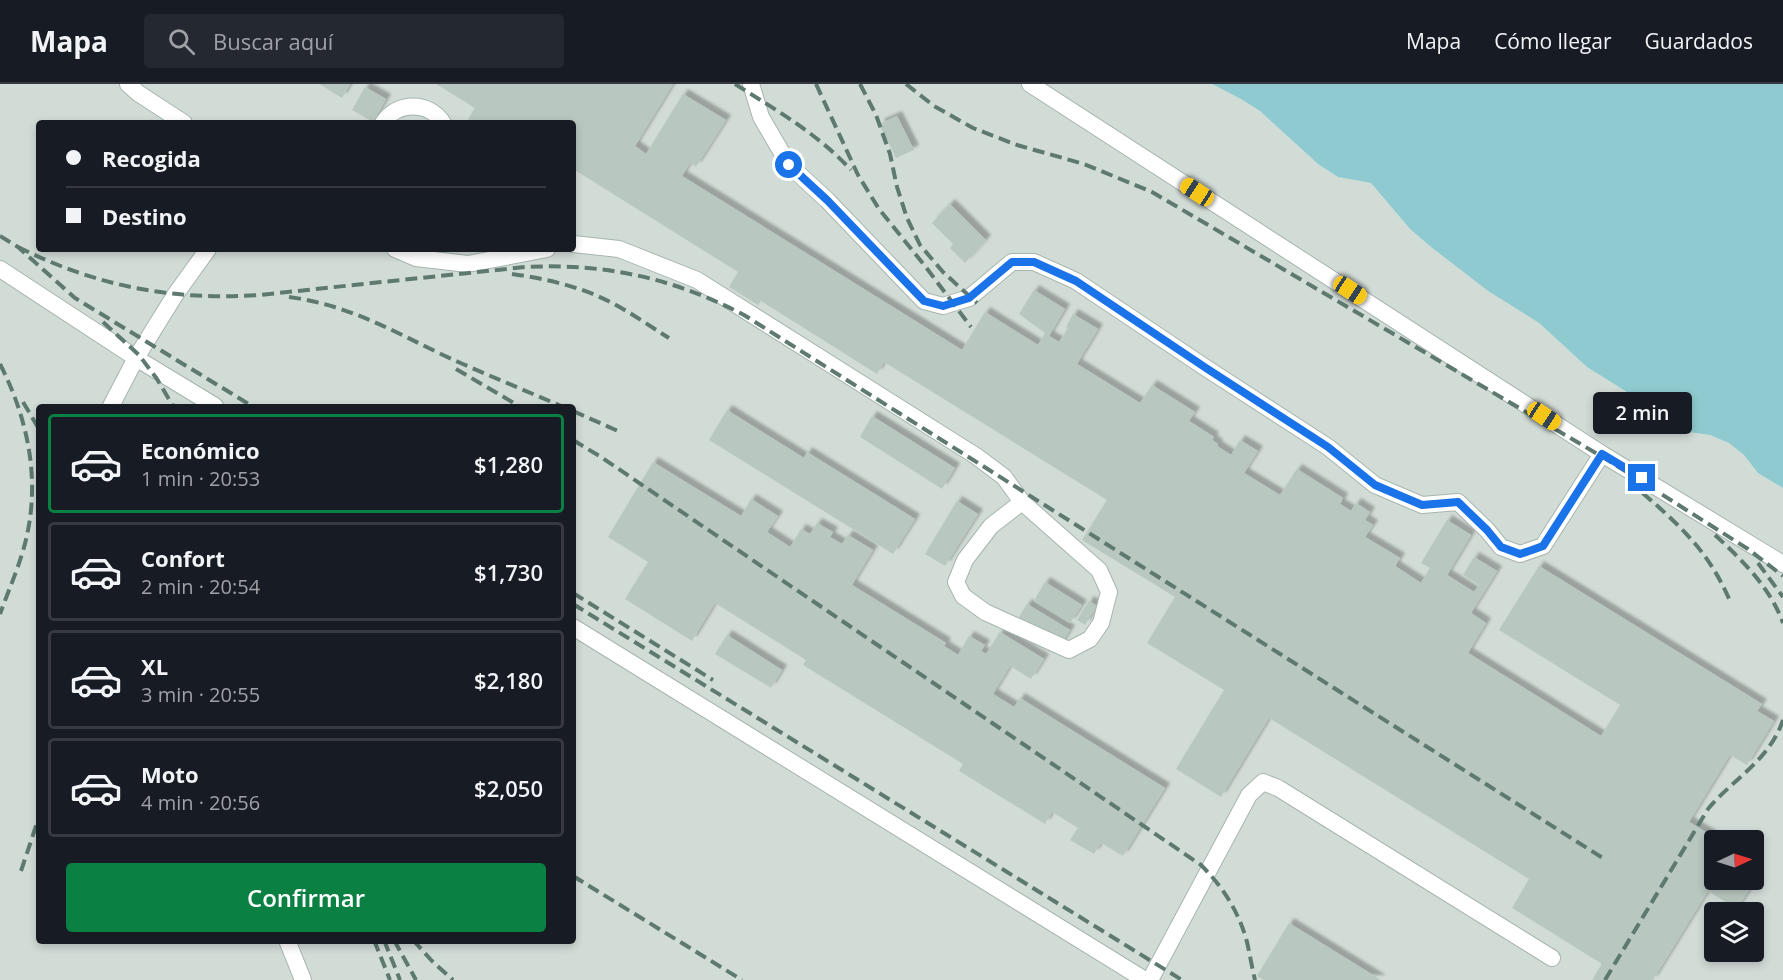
<!DOCTYPE html>
<html lang="es">
<head>
<meta charset="utf-8">
<style>
	body { margin:0; font-family:"Open Sans",sans-serif; background:#242831; color:#f1f3f6; height:100vh; display:flex; flex-direction:column; font-size:22px; white-space:nowrap }
	* { box-sizing:border-box; margin:0 }
	p { font-size:20px; color:#9ea1a6 }
	.icon { flex:none; width:33px; height:33px; fill:none; stroke:currentColor; stroke-width:2; stroke-linecap:round; stroke-linejoin:round }
	.map { position:relative; flex:1; overflow:hidden }
	.sheet { position:absolute; left:36px; top:320px; width:540px; height:540px; display:flex; flex-direction:column; background:#171b24; border-radius:6px; box-shadow:0 3px 9px #0003 }
	.sheet>* { flex:none }
	.guide { position:absolute; left:36px; top:36px; width:540px; height:132px; border-radius:6px; box-shadow:0 3px 9px #0003; display:grid; align-content:center; height:132px; padding:0 30px; background:#171b24 }
	.needle { width:39px; rotate:86deg }
	.tools { position:absolute; left:1704px; top:746px; display:grid; gap:12px }
	.tools a { display:grid; place-items:center; width:60px; height:60px; border-radius:6px; background:#171b24; box-shadow:0 3px 9px #0003; font-size:30px }
	.end { position:absolute; width:27px; height:27px; margin:-14px; border:8px solid #1a73e8; background:#fff; box-shadow:0 0 0 3px #fff }
	.from { border-radius:50% }
	.bubble { position:absolute; height:42px; border-radius:6px; background:#171b24; box-shadow:0 3px 9px #0003; font-size:20px; font-weight:600; line-height:42px; text-align:center }
	.car { position:absolute; width:18px; height:36px; margin:-18px -9px; border-radius:8px; box-shadow:0 0 4px 2px #0007; background:linear-gradient(#f5c518 24%,#345 0 40%,#f5c518 0 76%,#345 0 86%,#f5c518 0) }
	.guide b { display:flex; align-items:center; gap:21px; height:57px; font-size:22px }
	.guide b+b { border-top:2px solid #363941 }
	.guide i { width:15px; height:15px; background:#f1f3f6 }
	ul { padding:10px 0 0; list-style:none }
	li { display:flex; align-items:center; gap:18px; height:99px; margin:0 12px 9px; padding:0 18px; border:3px solid #363941; border-radius:6px }
	li div { flex:1 }
	li b { display:block; font-size:22px }
	li em { font-style:normal; font-weight:600 }
	li.current { border-color:#0b8043 }
	li>.icon { width:54px; height:54px; stroke-width:1.5 }
	.cta { display:flex; gap:12px; margin-top:auto; padding:12px 30px }
	.cta a { flex:1; height:69px; border-radius:6px; background:#0b8043; color:#fff; font-size:24px; font-weight:600; line-height:69px; text-align:center }
	header { display:flex; align-items:center; gap:36px; box-sizing:border-box; height:84px; padding:0 30px; background:#171b24; border-bottom:2px solid #363941 }
	header strong { font-size:28px }
	nav { display:flex; gap:33px; margin-inline-start:auto; font-size:21px }
	.search { width:420px; height:54px; background:#242831; display:flex; align-items:center; gap:15px; box-sizing:border-box; padding:0 21px; border-radius:6px; color:#9ea1a6; font-size:22px }
	.map>svg:first-child { display:block }
</style>
</head>
<body>
<header>
<strong>Mapa</strong>
<div class="search"><svg class="icon" aria-label="search" viewBox="0 0 24 24"><circle cx="10" cy="10" r="6"/><path d="M15 15l6 6"/></svg>Buscar aquí</div>
<nav><a>Mapa</a><a>Cómo llegar</a><a>Guardados</a></nav>
</header>
<div class="map">
<svg width="1783" height="896" viewBox="0 0 1783 896">
	<defs>
		<filter id="shadow"><feDropShadow dx="5" dy="-5" stdDeviation="1.5" flood-color="#0004"/></filter>
	</defs>
	<rect width="100%" height="100%" fill="#e4ede8"/>
	<!-- built -->
	<path fill="#d2dcd7" fill-rule="evenodd" d="M0 0H1212L1241 15 1260 27 1318 80 1338 93 1371 99 1410 145 1431 163 1488 207 1539 239 1587 283 1646 320 1669 339 1688 348 1710 351 1729 359 1744 371 1758 389 1783 404V896H0ZM39 39H573V165H39ZM39 322H573V856H39ZM1714 756H1754V795H1714ZM1714 828H1754V867H1714Z"/>
	<!-- water -->
	<path fill="#8ecacf" d="M1212 0H1783V404L1758 389 1744 371 1729 359 1710 351 1688 348 1669 339 1646 320 1587 283 1539 239 1488 207 1431 163 1410 145 1371 99 1338 93 1318 80 1260 27 1241 15Z"/>
	<!-- building -->
	<g fill="#b9c7c1" filter="url(#shadow)">
		<path d="M319 0H350L342 14Z"/>
		<path d="M436 0H673L635 62 646 70 683 10 726 36 696 83 690 79 682 92 962 266 985 228 1038 261 1045 249 1019 230 1034 206 1065 225 1049 252 1059 258 1068 244 1066 243 1073 230 1098 245 1077 280 1140 319 1152 301 1195 328 1189 337 1214 353 1212 356 1218 360 1217 362 1231 371 1240 356 1258 367 1244 389 1280 411 1297 385 1343 414 1340 420 1351 427 1356 419 1370 428 1365 436 1373 441 1365 453 1400 474 1395 482 1421 499 1430 484 1421 479 1447 436 1471 451 1447 491 1474 508 1479 501 1463 491 1474 473 1497 487 1471 529 1486 539 1468 569 1601 652 1620 621 1499 546 1539 482 1762 620 1757 627 1774 637 1747 681 1730 671 1689 738 1719 756H1714V795H1738L1751 803 1737 825 1708 807 1653 896H1592L1602 880 1512 824 1529 795 1269 634 1221 713 1176 685 1224 606 1147 559 1175 513 1082 456 1107 416 884 278 877 290 761 217 758 221 729 203 738 188 573 85V39H466L475 24Z"/>
		<path d="M365 3 386 15 373 38 352 26Z"/>
		<path d="M897 32 914 66 896 74 879 40Z"/>
		<path d="M950 120 986 156 965 179 950 164 953 160 932 139Z"/>
		<path d="M727 326 804 374 807 368 915 435 893 470 709 356Z"/>
		<path d="M872 332 955 384 942 405 860 353Z"/>
		<path d="M653 378 741 432 751 415 778 432 767 448 790 463 801 445 810 450 817 439 833 448 830 453 842 460 848 451 873 466 852 501 946 559 944 562 958 571 969 552 985 561 981 567 986 570 1000 548 1044 575 1031 595 1010 582 993 610 1014 623 1020 614 1165 704 1123 772 1101 759 1094 770 1070 756 1078 744 1052 728 1045 740 959 687 963 680 803 581 806 576 715 519 692 557 625 515 648 478 608 453Z"/>
		<path d="M957 417 978 430 945 482 925 470Z"/>
		<path d="M1045 498 1082 521 1070 539 1034 517Z"/>
		<path d="M1089 517 1097 522 1085 541 1077 536Z"/>
		<path d="M1027 520 1070 546 1060 562 1017 536Z"/>
		<path d="M727 551 782 586 771 604 715 570Z"/>
		<path d="M1289 839 1381 896H1264L1257 892Z"/>
	</g>
	<g fill="none" stroke-linecap="round" stroke-linejoin="round">
		<!-- minor casing -->
		<g stroke="#a7b5af" stroke-width="18">
			<g id="minor">
				<path d="M128 0 138 9 184 39"/>
				<path d="M751 0 761 33 789 81 827 116 924 217 943 222 969 214 1012 178H1034L1076 197 1206 284 1328 363 1375 401 1422 421 1458 418 1487 446 1501 463 1520 470 1543 462 1602 370"/>
				<path d="M1030 0 1602 370 1783 480"/>
				<path d="M383 39C397 17 429 17 443 39"/>
				<path d="M573 160 619 165 697 196 976 372 1004 393 1022 418 1099 486 1109 508 1101 539 1090 555 1069 566 985 528 963 512 956 498 965 476 991 442 1022 418"/>
				<path d="M395 165 416 174 468 180 547 165"/>
				<path d="M0 185 136 274 215 322"/>
				<path d="M111 322 136 274 175 211 208 165"/>
				<path d="M573 543 1145 896"/>
				<path d="M287 856 303 896"/>
				<path d="M1150 896 1249 711 1263 698 1278 704 1552 874"/>
			</g>
		</g>
		<!-- minor -->
		<use href="#minor" stroke="#fff" stroke-width="16"/>
		<!-- rail -->
		<g stroke="#5e7970" stroke-width="4" stroke-dasharray="12 6" stroke-linecap="butt">
			<path d="M735 0C776 26 818 50 851 86"/>
			<path d="M816 0 858 91 879 125 925 182 971 243"/>
			<path d="M860 0 876 31 890 70 897 103 907 134 920 161 943 188 977 219"/>
			<path d="M906 0 934 22 973 44 1017 61 1084 80 1152 108 1606 375 1748 465 1783 492"/>
			<path d="M0 152 18 163 75 214 252 322"/>
			<path d="M18 163C96 202 172 217 259 211L525 183C605 179 673 194 744 231L1606 776"/>
			<path d="M512 190C547 195 583 203 614 220 633 230 651 243 669 254"/>
			<path d="M289 213C348 221 391 246 443 271 482 289 522 305 561 322"/>
			<path d="M103 238 139 271 157 295 173 322"/>
			<path d="M0 280C27 333 40 392 27 451 22 476 9 505 0 530"/>
			<path d="M456 285 519 322"/>
			<path d="M23 318 39 345"/>
			<path d="M573 327 618 347"/>
			<path d="M573 356 601 373 1201 781C1223 803 1239 828 1247 858 1250 871 1252 884 1255 896"/>
			<path d="M1629 397C1673 436 1706 461 1730 517"/>
			<path d="M1715 451C1742 476 1770 503 1783 539"/>
			<path d="M1758 479 1783 513"/>
			<path d="M573 509 713 596"/>
			<path d="M573 520 1182 896"/>
			<path d="M21 787 39 733"/>
			<path d="M573 792 742 896"/>
			<path d="M374 856 390 896"/>
			<path d="M384 856 400 896"/>
			<path d="M394 856 416 896"/>
			<path d="M413 856 432 877 453 896"/>
			<path d="M1605 896 1708 725C1734 694 1769 677 1783 636"/>
		</g>
	</g>
	<g fill="none" stroke-linecap="round" stroke-linejoin="round">
		<!-- route -->
		<path stroke="#1a73e8" stroke-width="8" d="M789 81 827 116 924 217 943 222 969 214 1012 178H1034L1076 197 1206 284 1328 363 1375 401 1422 421 1458 418 1487 446 1501 463 1520 470 1532 466 1543 462 1602 370 1642 394"/>
	</g>
</svg>
<div class="tools">
<a><svg class="needle" viewBox="-14 -14 28 28"><path d="M0-13l5 13h-10z" fill="#e53935"/><path d="M0 13l5-13h-10z" fill="#9ea1a6"/></svg></a>
<a><svg class="icon" aria-label="layers" viewBox="0 0 24 24"><path d="M12 4l9 5-9 5-9-5zM3 14l9 5 9-5"/></svg></a>
</div>
<i class="end from" style="left:789px;top:81px"></i>
<i class="end" style="left:1642px;top:394px"></i>
<div class="bubble" style="left:1593px;top:308px;width:99px">2 min</div>
<i class="car" style="left:1197px;top:108px;rotate:303deg"></i>
<i class="car" style="left:1350px;top:206px;rotate:123deg"></i>
<i class="car" style="left:1544px;top:332px;rotate:123deg"></i>
<div class="guide">
<b><i class="from"></i>Recogida</b>
<b><i></i>Destino</b>
</div>
<section class="sheet">
<ul>
<li class="current"><svg class="icon" aria-label="car" viewBox="0 0 24 24"><path d="M5 17H2v-5l4-1 3-4h7l3 4 3 1v5h-3M9 17h6M6 11h13"/><circle cx="7" cy="17" r="2"/><circle cx="17" cy="17" r="2"/></svg><div><b>Económico</b><p>1 min · 20:53</p></div><em>$1,280</em></li>
<li><svg class="icon" aria-label="car" viewBox="0 0 24 24"><path d="M5 17H2v-5l4-1 3-4h7l3 4 3 1v5h-3M9 17h6M6 11h13"/><circle cx="7" cy="17" r="2"/><circle cx="17" cy="17" r="2"/></svg><div><b>Confort</b><p>2 min · 20:54</p></div><em>$1,730</em></li>
<li><svg class="icon" aria-label="car" viewBox="0 0 24 24"><path d="M5 17H2v-5l4-1 3-4h7l3 4 3 1v5h-3M9 17h6M6 11h13"/><circle cx="7" cy="17" r="2"/><circle cx="17" cy="17" r="2"/></svg><div><b>XL</b><p>3 min · 20:55</p></div><em>$2,180</em></li>
<li><svg class="icon" aria-label="car" viewBox="0 0 24 24"><path d="M5 17H2v-5l4-1 3-4h7l3 4 3 1v5h-3M9 17h6M6 11h13"/><circle cx="7" cy="17" r="2"/><circle cx="17" cy="17" r="2"/></svg><div><b>Moto</b><p>4 min · 20:56</p></div><em>$2,050</em></li>
</ul>
<div class="cta"><a>Confirmar</a></div>
</section>
</div>
</body>
</html>
